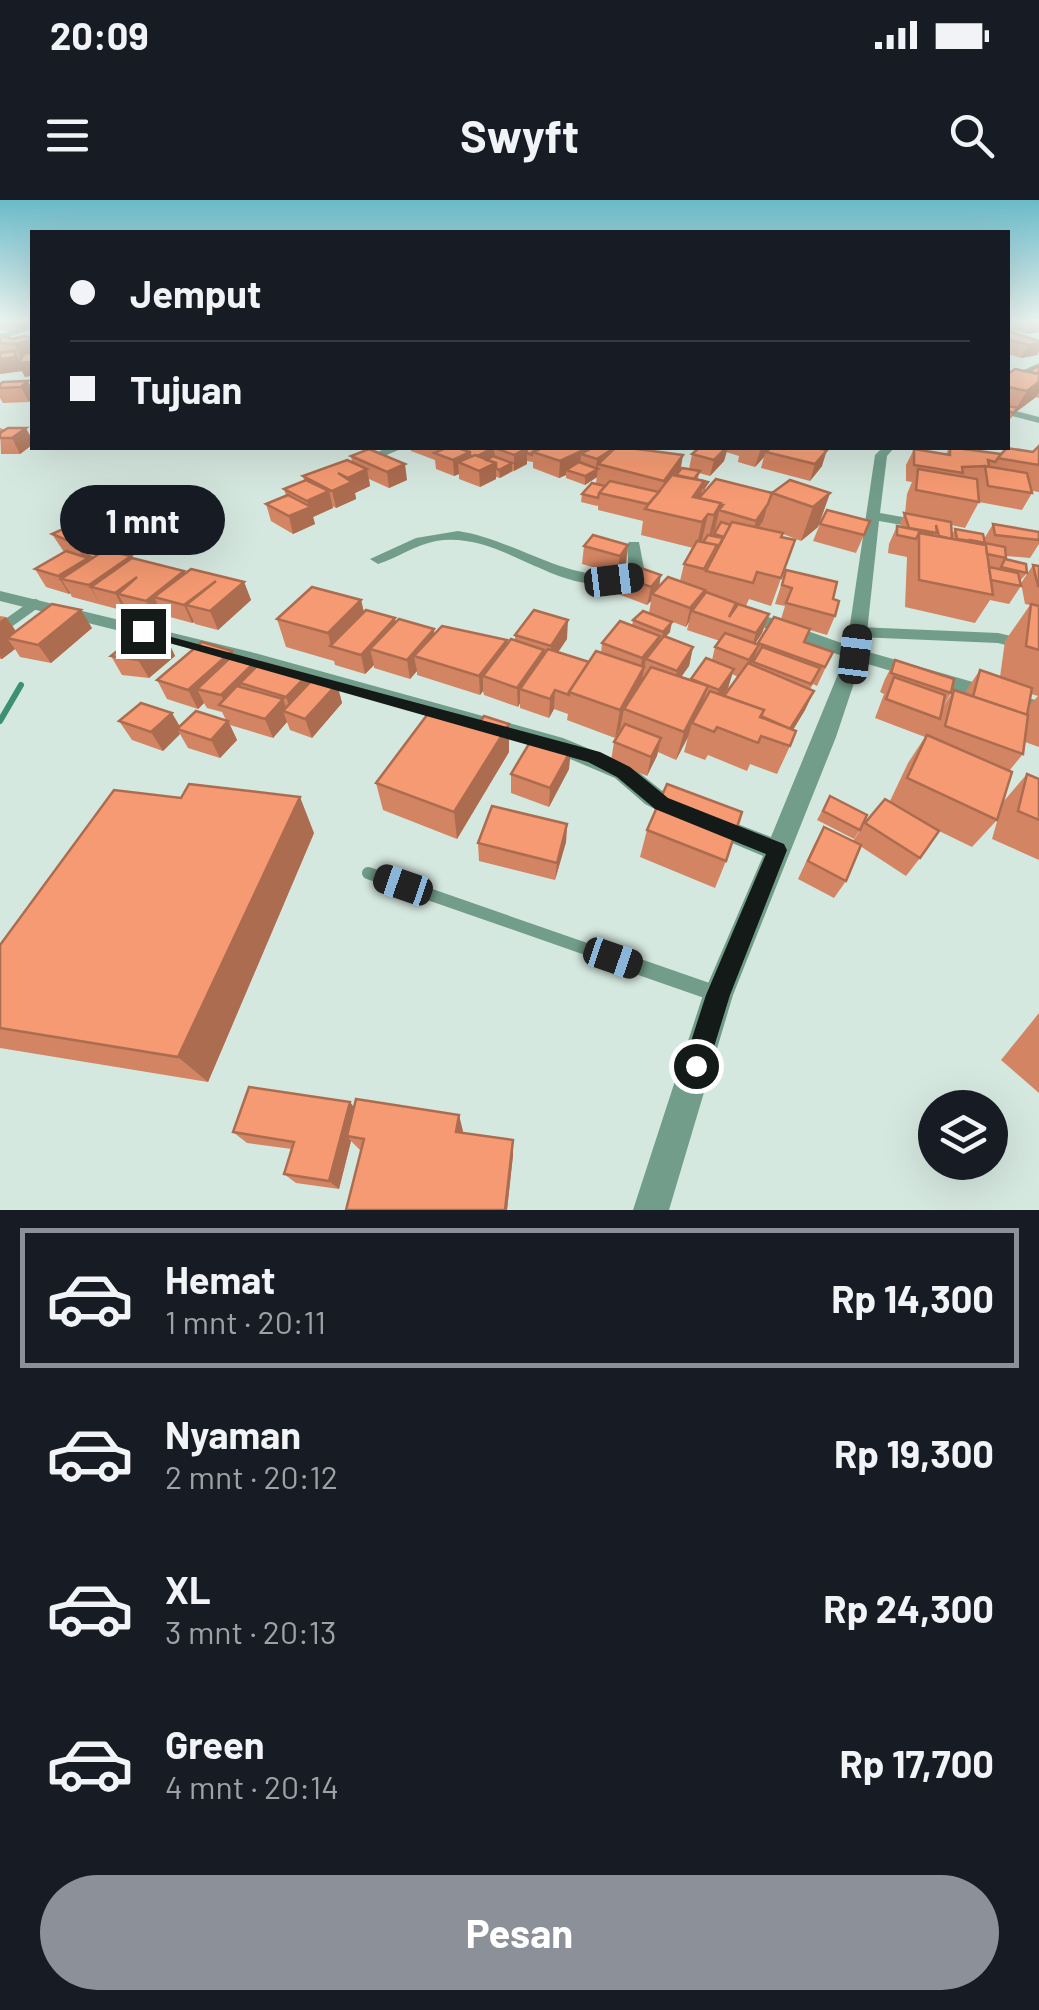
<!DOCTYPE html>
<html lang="id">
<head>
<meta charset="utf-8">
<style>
	body { margin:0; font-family:Barlow,sans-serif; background:#242831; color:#f1f3f6; height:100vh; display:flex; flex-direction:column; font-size:38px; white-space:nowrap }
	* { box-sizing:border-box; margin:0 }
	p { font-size:32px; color:#9ea1a6 }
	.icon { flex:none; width:55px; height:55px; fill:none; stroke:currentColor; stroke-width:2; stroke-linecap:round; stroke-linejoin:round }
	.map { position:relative; height:1010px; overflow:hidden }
	.details { display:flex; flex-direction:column; background:#171b24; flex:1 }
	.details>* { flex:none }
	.banner { position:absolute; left:30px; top:30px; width:980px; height:220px; border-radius:0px; box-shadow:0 10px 40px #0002; display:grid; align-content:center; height:220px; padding:0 40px; background:#171b24 }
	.fabs { position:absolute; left:918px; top:890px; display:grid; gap:20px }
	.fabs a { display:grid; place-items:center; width:90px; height:90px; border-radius:50%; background:#171b24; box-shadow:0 10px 40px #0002; font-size:50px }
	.end { position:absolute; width:45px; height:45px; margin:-22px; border:12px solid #141a17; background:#fff; box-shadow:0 0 0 5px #fff }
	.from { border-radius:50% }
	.bubble { position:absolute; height:70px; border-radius:35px; background:#171b24; box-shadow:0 10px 40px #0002; font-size:32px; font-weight:700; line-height:70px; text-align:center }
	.car { position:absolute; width:30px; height:60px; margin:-30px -15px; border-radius:12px; box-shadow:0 0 8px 2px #0007; background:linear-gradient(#222 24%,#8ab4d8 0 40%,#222 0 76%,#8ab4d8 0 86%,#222 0) }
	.banner b { display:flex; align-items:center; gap:35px; height:95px; font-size:38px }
	.banner b+b { border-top:2px solid #363941 }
	.banner i { width:25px; height:25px; background:#f1f3f6 }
	ul { padding:18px 0 0; list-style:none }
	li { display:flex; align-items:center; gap:30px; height:140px; margin:0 20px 15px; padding:0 20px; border:5px solid transparent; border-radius:0px }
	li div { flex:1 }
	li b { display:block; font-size:38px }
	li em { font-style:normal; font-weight:700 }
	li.on { border-color:#8c9099 }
	li>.icon { width:90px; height:90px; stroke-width:1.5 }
	.action { display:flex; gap:20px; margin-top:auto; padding:20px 40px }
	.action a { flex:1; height:115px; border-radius:60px; background:#8c9099; color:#fff; font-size:40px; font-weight:700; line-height:115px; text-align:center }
	.status { display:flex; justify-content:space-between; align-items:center; height:70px; padding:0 50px; background:#171b24; direction:ltr }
	.status svg { height:28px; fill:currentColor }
	header { display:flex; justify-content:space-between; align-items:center; height:130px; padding:0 40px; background:#171b24; font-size:45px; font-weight:700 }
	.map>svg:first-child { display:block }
</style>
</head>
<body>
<div class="status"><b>20:09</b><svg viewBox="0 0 49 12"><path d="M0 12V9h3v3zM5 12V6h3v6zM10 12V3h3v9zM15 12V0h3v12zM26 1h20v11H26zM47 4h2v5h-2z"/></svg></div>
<header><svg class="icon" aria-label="menu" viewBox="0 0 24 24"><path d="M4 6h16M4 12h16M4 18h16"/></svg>Swyft<svg class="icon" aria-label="search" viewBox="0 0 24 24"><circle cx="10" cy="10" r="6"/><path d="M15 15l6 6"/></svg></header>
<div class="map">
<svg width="1039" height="1010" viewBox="0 0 1039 1010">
	<rect width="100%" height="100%" fill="#d5e8df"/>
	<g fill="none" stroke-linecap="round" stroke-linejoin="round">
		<!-- stream -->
		<path stroke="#3d9072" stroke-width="6" d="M0 521 21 485"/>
		<!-- service-far3 -->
		<path stroke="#729d8a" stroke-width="8" d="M31 407 35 404"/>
		<!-- service-far2 -->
		<g stroke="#729d8a" stroke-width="10">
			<path d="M0 429 35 404"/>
			<path d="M858 432 998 438 1039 448"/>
		</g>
		<!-- service-far1 -->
		<path stroke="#729d8a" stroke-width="12" d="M368 673 612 758"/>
		<!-- service -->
		<path stroke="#729d8a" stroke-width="16" d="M605 755 717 794"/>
		<!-- minor -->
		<g fill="#729d8a" fill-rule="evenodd">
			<path d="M32 125V129L0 140V134Z"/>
			<path d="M1039 163V169L1008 183V177Z"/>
			<path d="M1008 209 1039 217V223L1008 215Z"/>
			<path d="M387 248H403L361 266 351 263Z"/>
			<path d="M882 248H894L887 256 880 313 925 321 932 325 925 329 879 321 865 451 1039 501V515L861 462 836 537 733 795 669 1010H633L703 795 763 656 701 630 697 623 701 616 709 613 771 637 845 457 734 417 731 413 734 409H746L847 445 875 255Z"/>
			<path d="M458 331C517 340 568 384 629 374L627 345 629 342H639L645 374 659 382 651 387C626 380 601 388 575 381 529 369 486 333 436 341 415 345 397 358 378 364L370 359 416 338Z"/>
			<path d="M0 391 251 452 563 538 631 566 661 590 690 605 694 612 690 619 682 622 674 619 645 604 615 578 549 550 248 463 0 401Z"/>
		</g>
	</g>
	<!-- wall -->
	<g fill="#d38462" fill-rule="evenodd">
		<path d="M0 121H32V123L30 122 32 127 15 132 0 130Z"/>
		<path d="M1008 121H1039V132L1027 134 1008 129Z"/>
		<path d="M1008 131 1039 141V151L1037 155 1021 158 1008 154Z"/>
		<path d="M0 135 13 139 24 136 25 177 22 171 0 174Z"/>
		<path d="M1039 165V198L1036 197 1016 212 1009 220H1008V174L1029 172Z"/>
		<path d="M0 184 32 189V198L29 202 3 203 0 198Z"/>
		<path d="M0 228 32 239V245L20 254H1Z"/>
		<path d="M1039 246V292L1032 291V293L1022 310 979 302 965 328 951 325 952 334 955 329 984 339 993 324 1039 333V344L1030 358 1006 356 1005 359 1027 373 1020 381 1021 386 1009 404 990 400 975 423 905 407 907 357 888 353 889 344 897 326 902 327 900 322 905 313 907 294 912 282 906 281V265L914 249 946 254 949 248 1001 254 1033 252Z"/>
		<path d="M411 248H641V250L680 270 689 269 692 254 699 248H770L822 266 810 281 761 268 764 257 755 267 738 262 739 256 726 252 724 261 710 276 699 273 698 280 706 290 830 293 818 327 801 341 783 334 782 337 795 340 771 406 749 399 746 406 769 414 762 433 755 444 758 445 774 417 781 419 785 406 775 404 786 370 833 399 835 416 827 435 810 430 805 442 833 452 817 486 813 484 810 489 814 491 805 510 793 530 790 546 777 574 750 564 747 571 708 555 705 560 684 552 688 537 676 560 658 552 647 576 611 561 614 542 620 529 615 538 567 520 568 514 554 509 549 518 520 508V503L518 507 484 495 483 491 480 495 417 475V471L410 479 374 468V465L365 474 335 465 334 461 286 447 277 419 361 400 364 412 396 422 434 429V434L507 444 515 441V435L567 439 558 452 589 462 601 453 602 443 632 426 633 420 670 432 665 437 693 447 689 466 681 477 691 480 712 460 715 447 720 441 687 430 689 422 686 427 649 413 651 401 647 405 618 394 621 376 659 387 680 381 684 364 693 348 641 335 643 321 598 310V305L597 306 581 302 582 294 596 284 597 274V277L585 285 566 278V275L559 278 533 268V262L527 261V264L500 278 496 277V279L480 287 459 279V274L454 276 436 269 435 260 411 251ZM732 474 738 477 722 495 728 488Z"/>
		<path d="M351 256 407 280 389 288 369 279 370 286 355 293 356 299 336 308 332 306 333 308 313 317 315 324 293 334 271 321 266 304 286 296 284 289 304 280 303 276 352 262Z"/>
		<path d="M870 321 856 353 813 341 820 324Z"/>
		<path d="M52 334H97L102 345 133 358 184 371 185 374 244 382 251 400 218 430 195 424 194 422 192 423 163 415 162 413 155 419 72 397 70 393 69 394 46 387 35 369 64 352Z"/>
		<path d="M628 345 626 363 617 374 582 364 584 346Z"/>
		<path d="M1033 365 1039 366V547L1025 542 1023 554 1009 571 1003 602 1027 574 1039 579V660L992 639 1000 611 997 620 972 647 939 631 920 658 906 676 860 646 846 681 834 698 798 679 814 645 824 627 853 641 865 623 890 601 908 563 925 537 875 518 884 494 880 492 885 479 895 460 951 493 942 508 954 490 966 494 967 489 980 470 1000 477 1005 441 1030 405 1025 404 1021 383ZM1031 494 1038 496 1028 507Z"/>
		<path d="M0 416 6 417 16 431 92 428 51 463 20 457 15 449 2 459H0Z"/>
		<path d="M166 437 175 456 149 478 122 475 111 456Z"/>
		<path d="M233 455 256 461 257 466 307 475 309 483 337 484 342 503 312 538 290 530 287 522 273 538 230 525 237 540 220 558 188 548 180 534 163 551 132 540 119 521 180 526 226 520 222 512 207 508 204 503 198 509 167 499 157 480Z"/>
		<path d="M509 552 457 639 383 610 376 583Z"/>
		<path d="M569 569 549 607 511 593V574Z"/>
		<path d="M830 596 860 630 854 639 817 620Z"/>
		<path d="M567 624 566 642 555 680 479 661 478 643Z"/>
		<path d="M647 630 726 661 715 688 640 657Z"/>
		<path d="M314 633 208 882 0 848V745Z"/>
		<path d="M1039 813V893L1001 860Z"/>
		<path d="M350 902 354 908 463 933 513 940V955L507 1010H346L361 951 351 941 339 989 296 983 284 974 292 949 247 943 233 932Z"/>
	</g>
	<!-- shaded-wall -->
	<g fill="#ac6c50">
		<path d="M9 121H29L32 127 15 132Z"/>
		<path d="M1033 121H1039V132L1027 134Z"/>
		<path d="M32 140V154L21 158 14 144Z"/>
		<path d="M1039 143V151L1037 155 1021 158 1028 145Z"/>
		<path d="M15 151 21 163 32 162V176L25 177 22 171 0 174V159Z"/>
		<path d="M28 181 32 189V198L29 202 21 187Z"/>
		<path d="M1039 182V191L1036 197 1016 212 1009 220 1027 191Z"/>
		<path d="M26 228 32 239V245L20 254 12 238Z"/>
		<path d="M493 248 495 255 472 267 471 258Z"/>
		<path d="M527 248V264L514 271V255Z"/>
		<path d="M588 248H597L581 254 580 267 566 270V275L559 278 560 261Z"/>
		<path d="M614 248 598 264 597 277 585 285V276L596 270 597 259Z"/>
		<path d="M726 248H728L724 261 710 276 714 260Z"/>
		<path d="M763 248H770L766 252 764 257 755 267 760 251Z"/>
		<path d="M827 250 822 266 810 281 815 264Z"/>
		<path d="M470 252V267L458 262 459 274 454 276 453 260Z"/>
		<path d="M683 255 679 279 660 306 664 281Z"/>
		<path d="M496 263V279L480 287 479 271Z"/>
		<path d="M512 263V271L500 278 499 270Z"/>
		<path d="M405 264 407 280 389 288 387 272Z"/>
		<path d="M367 269 370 286 355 293 356 299 336 308 332 291 348 278Z"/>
		<path d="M704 281 700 299 693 297Z"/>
		<path d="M329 291 333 308 313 317 315 324 293 334 289 316 309 307 307 301Z"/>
		<path d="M830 293 818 327 801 341 813 307Z"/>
		<path d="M721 303 715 329 708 341 714 315Z"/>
		<path d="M768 304 763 321 751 338 756 321Z"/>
		<path d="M708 314 702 340 696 349 702 322Z"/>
		<path d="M97 334 106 352 84 354 86 359 88 358 98 376 61 379 70 393 69 394 58 376 84 360 76 344Z"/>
		<path d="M628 345 626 363 617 374 620 356Z"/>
		<path d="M131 356 140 374 91 387 100 404 89 385Z"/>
		<path d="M184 371 192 390 154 397 162 413 155 419 146 401Z"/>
		<path d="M661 375 658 393 652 394 651 401 647 405 651 387Z"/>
		<path d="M137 377 118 394 127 410 125 412 115 393Z"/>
		<path d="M216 381 186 405 194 422 192 423 184 405Z"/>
		<path d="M244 382 251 400 218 430 210 411Z"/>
		<path d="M705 390 700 409 692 411 689 422 686 427 690 408Z"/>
		<path d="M361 400 367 427 331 446 328 433Z"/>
		<path d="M81 410 92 428 51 463 38 445Z"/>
		<path d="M769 414 762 433 750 452 756 433Z"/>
		<path d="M6 417 19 436 7 438 15 449 2 459 0 456V421Z"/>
		<path d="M395 418 398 437 370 449 374 465 365 474 361 455Z"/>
		<path d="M568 420 567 439 550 464 551 446Z"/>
		<path d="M672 422 670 432 661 442 663 432Z"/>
		<path d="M434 429 436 447 414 456 417 471 410 479 407 460Z"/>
		<path d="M660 436 656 454 646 459 639 495 624 509 620 529 615 538 620 510 640 475 642 458Z"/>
		<path d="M166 437 175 456 149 478 138 460Z"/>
		<path d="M507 440 508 459 483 476V491L480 495 479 476Z"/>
		<path d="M759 445 752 464 743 479 749 460Z"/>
		<path d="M693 447 689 466 672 490 677 471Z"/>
		<path d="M544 450V469L520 489V503L518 507 517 488Z"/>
		<path d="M232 451 240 470 197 489 204 503 198 509 188 490Z"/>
		<path d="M256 461 263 480 240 483 246 498 227 508 221 495Z"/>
		<path d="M734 469 728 488 713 509 719 490Z"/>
		<path d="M307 475 313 493 293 516 286 497Z"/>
		<path d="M337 484 342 503 312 538 305 519Z"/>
		<path d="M708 486 699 515 692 523 688 537 676 560 684 532Z"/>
		<path d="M555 490 554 509 549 518 550 499Z"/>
		<path d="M814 491 805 510 782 548 790 529Z"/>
		<path d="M283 499 288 513 283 511 287 522 273 538 265 519Z"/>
		<path d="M172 513 182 530 177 529 180 534 163 551 151 532Z"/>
		<path d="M228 521 237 540 220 558 211 540Z"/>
		<path d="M509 524V552L457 639 454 612Z"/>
		<path d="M661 538 657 556 647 576 651 557Z"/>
		<path d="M571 550 569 569 549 607 550 588Z"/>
		<path d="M300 597 314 633 208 882 178 857Z"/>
		<path d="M567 624 566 642 555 680 557 663Z"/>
		<path d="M350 902 358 913 347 936 351 941 339 989 329 981Z"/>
		<path d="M459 915 463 931 461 947 456 932Z"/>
		<path d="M513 940V955L507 1010H505Z"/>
	</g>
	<!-- building -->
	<g fill="#f59a72" stroke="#ac6c50" stroke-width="2.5">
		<path d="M1008 131 1039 141V143L1028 145 1008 139Z"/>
		<path d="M0 135 13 139 24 136 32 138V140L14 144 0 143Z"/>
		<path d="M15 151V157L0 159V153Z"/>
		<path d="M25 153H32V162L18 163Z"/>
		<path d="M1036 167H1039V174L1029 172Z"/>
		<path d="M1015 169 1039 174V182L1027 191 1008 187V174Z"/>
		<path d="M28 181 21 187 0 188V184L3 182Z"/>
		<path d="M1008 206 1018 208 1013 213 1008 211Z"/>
		<path d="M8 228H26L12 238H0V233Z"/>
		<path d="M1039 246V265L997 258 1007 248 1033 252Z"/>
		<path d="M446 248H458L470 252 453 260 434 253Z"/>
		<path d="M466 248H493L477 256 470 257V252L462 249Z"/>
		<path d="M495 248H527L514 255Z"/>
		<path d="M526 248H541L533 252 532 255 527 253Z"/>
		<path d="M542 248H588L560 261 533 252Z"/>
		<path d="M592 248H614L597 259 581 254Z"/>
		<path d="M615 248H639L637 249 683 255 664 281 598 264Z"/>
		<path d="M699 248H726L714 260 692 254Z"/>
		<path d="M770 248H816L827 250 815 264 766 252Z"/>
		<path d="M950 248H956L1001 254 995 262 988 260 989 266 962 267 963 273 914 265V249L950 255Z"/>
		<path d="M369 249 405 264 387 272 351 256Z"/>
		<path d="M475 255 496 263 479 271 458 262Z"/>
		<path d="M493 256 512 263 499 270 496 268V263L487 260Z"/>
		<path d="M347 260 367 269 348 278 338 273 352 282 332 291 303 276Z"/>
		<path d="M579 262 598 269 585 276 566 270Z"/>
		<path d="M985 266 1027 273 1032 293 988 286Z"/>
		<path d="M682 268 700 271 694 279 708 282 703 289 704 281 676 275Z"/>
		<path d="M918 269 977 279 979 302 916 290Z"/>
		<path d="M672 275 704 281 693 297 721 303 714 315 708 314 702 322 645 309Z"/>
		<path d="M716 279 772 293 768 304 756 321 719 310 723 305H720L721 303 699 298Z"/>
		<path d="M306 280 329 291 307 301 284 289Z"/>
		<path d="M790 280 830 293 813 307 772 293Z"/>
		<path d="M610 281 659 292 648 304 599 293Z"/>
		<path d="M592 283 605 286 599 293 598 298 582 294Z"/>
		<path d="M288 295 311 307 289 316 266 304Z"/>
		<path d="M827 310 870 321 864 335 820 324Z"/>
		<path d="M904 313 951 322 952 339 939 336 936 325 937 333 909 328Z"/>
		<path d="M721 322 731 325 724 337 714 334Z"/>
		<path d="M732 322 783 333 781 337 795 340 781 378 757 372 753 383 706 371Z"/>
		<path d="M74 324 97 334 76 344 52 334Z"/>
		<path d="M993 324 1039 332V340L995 335Z"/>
		<path d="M897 326 932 333V335L919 333 916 339 897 335Z"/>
		<path d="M955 329 983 334 985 343 957 339Z"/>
		<path d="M919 333 986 345 993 395 919 380Z"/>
		<path d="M593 335 628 345 620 356 584 346Z"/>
		<path d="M708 335 723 338 718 347 703 342Z"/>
		<path d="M970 340 1005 347 1006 358 987 354 986 345 970 342Z"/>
		<path d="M697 341 717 345 704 369 684 364Z"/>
		<path d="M104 344 121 351 118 353 105 350 93 358 84 354Z"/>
		<path d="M105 350 131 356 89 385 61 379Z"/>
		<path d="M66 351 88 358 58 376 35 369Z"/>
		<path d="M132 358 184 371 146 401 118 394 137 377 115 393 91 387Z"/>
		<path d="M1005 359 1026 364 1027 373 1001 367Z"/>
		<path d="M632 365 661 375 651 387 621 376Z"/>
		<path d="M1033 365 1039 366V386H1038Z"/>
		<path d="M989 367 1018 373 1021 386 991 380Z"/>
		<path d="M191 369 244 382 210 411 186 405 216 381 184 405 154 397Z"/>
		<path d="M786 370 837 382 833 399 839 401 835 416 786 403 792 388 782 385Z"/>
		<path d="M668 377 705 390 690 408 652 394Z"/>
		<path d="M312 387 361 400 328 433 277 419Z"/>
		<path d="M706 392 736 403 729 417 738 404 769 414 756 433 692 411Z"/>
		<path d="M52 404 81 410 38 445 7 438Z"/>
		<path d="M1031 404 1039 406V450L1026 446Z"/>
		<path d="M366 410 395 418 361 455 330 446Z"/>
		<path d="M534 410 568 420 551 446 515 435Z"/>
		<path d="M643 411 672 422 663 432 633 420Z"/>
		<path d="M774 417 810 429 804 442 833 452 825 467 758 443Z"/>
		<path d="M399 419 434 429 407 460 370 449Z"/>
		<path d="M620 421 660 436 642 458 602 443Z"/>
		<path d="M442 426 507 440 479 476 414 456Z"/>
		<path d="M142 431 166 437 138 460 111 456Z"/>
		<path d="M725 433 759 445 749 460 715 447Z"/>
		<path d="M664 436 693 447 677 471 646 459Z"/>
		<path d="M511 439 544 450 517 488 483 476Z"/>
		<path d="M202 442 232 451 188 490 157 480Z"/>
		<path d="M762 447 820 468 811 484 753 462Z"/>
		<path d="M548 449 589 462 569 492V495L555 490 550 499 520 489Z"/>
		<path d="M596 451 644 467 620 510 569 492Z"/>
		<path d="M233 455 256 461 221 495 197 489Z"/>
		<path d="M706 458 734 469 719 490 691 479Z"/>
		<path d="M895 460 954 479 951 493 891 473Z"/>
		<path d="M261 462 307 475 286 497 240 483Z"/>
		<path d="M748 463 814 491 790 529 761 516 764 510 724 496Z"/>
		<path d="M651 467 708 486 684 532 624 509Z"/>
		<path d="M980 470 1032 488 1027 515 973 497Z"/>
		<path d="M315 477 337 484 305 519 283 511Z"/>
		<path d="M894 477 945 495 940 519 886 499Z"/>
		<path d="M237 486 283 499 265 519 219 505Z"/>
		<path d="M954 490 1028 515 1023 554 945 526Z"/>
		<path d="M710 491 764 510 760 517 796 531 790 546 761 536 758 543 717 527 714 532 692 523Z"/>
		<path d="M141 503 172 513 151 532 119 521Z"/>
		<path d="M196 511 228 521 211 540 177 529Z"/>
		<path d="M430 511 477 526 484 516 509 524 454 612 376 583Z"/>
		<path d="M625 524 661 538 651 557 614 542Z"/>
		<path d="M927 535 1012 572 997 620 907 578Z"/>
		<path d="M533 537 571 550 550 588 511 574Z"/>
		<path d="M1027 574 1039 579V620L1018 611Z"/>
		<path d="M189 584 300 597 178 857 0 828V745L114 590 181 598Z"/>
		<path d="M667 584 742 612 726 661 647 630Z"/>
		<path d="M830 596 867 615 860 630 823 611Z"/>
		<path d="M885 599 939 631 920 658 865 623Z"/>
		<path d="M492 606 567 624 557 663 478 643Z"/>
		<path d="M824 627 861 645 846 681 808 661Z"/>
		<path d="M249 887 350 902 329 981 284 974 294 942 233 932Z"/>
		<path d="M356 899 459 915 456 932 513 940 505 1010H346L364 939 347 936Z"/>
	</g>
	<!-- sky -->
	<linearGradient id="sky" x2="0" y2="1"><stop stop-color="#6bbac8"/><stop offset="0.46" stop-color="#ecf5f1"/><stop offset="1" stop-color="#ecf5f1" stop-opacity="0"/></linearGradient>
	<rect width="1039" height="263" fill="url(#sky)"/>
	<!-- route -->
	<path fill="#141a17" d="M138 428 600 552 630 567 668 598 784 644 787 650 730 795 705 876 696 879 687 876 683 866 706 795 766 654 655 609 617 577 588 562 138 434Z"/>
</svg>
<div class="fabs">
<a><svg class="icon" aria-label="layers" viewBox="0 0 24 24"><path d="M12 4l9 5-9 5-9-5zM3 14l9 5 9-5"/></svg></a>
</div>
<i class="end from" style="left:696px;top:866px"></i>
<i class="end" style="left:143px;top:431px"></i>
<div class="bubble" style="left:60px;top:285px;width:165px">1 mnt</div>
<i class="car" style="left:614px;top:380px;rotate:83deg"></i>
<i class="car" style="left:855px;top:454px;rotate:7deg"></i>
<i class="car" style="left:403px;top:685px;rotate:289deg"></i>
<i class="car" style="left:613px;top:758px;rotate:109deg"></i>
<div class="banner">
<b><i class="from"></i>Jemput</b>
<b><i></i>Tujuan</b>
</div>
</div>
<section class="details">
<ul>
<li class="on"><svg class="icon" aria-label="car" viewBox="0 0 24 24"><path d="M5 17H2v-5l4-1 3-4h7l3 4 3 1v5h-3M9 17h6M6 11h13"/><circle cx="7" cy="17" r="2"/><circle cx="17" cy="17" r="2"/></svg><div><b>Hemat</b><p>1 mnt · 20:11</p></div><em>Rp 14,300</em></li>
<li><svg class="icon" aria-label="car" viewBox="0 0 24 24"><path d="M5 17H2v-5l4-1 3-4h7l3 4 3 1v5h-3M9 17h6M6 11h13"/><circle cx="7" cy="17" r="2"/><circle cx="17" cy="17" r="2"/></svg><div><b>Nyaman</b><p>2 mnt · 20:12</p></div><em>Rp 19,300</em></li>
<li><svg class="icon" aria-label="car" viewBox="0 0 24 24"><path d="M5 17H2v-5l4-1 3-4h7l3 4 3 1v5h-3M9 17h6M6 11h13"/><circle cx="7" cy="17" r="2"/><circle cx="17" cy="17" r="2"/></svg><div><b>XL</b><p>3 mnt · 20:13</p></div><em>Rp 24,300</em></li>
<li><svg class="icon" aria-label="car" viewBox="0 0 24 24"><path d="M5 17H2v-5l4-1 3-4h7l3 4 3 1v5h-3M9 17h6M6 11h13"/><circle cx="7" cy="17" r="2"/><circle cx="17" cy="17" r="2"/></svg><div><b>Green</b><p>4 mnt · 20:14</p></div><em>Rp 17,700</em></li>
</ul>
<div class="action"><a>Pesan</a></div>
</section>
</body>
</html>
